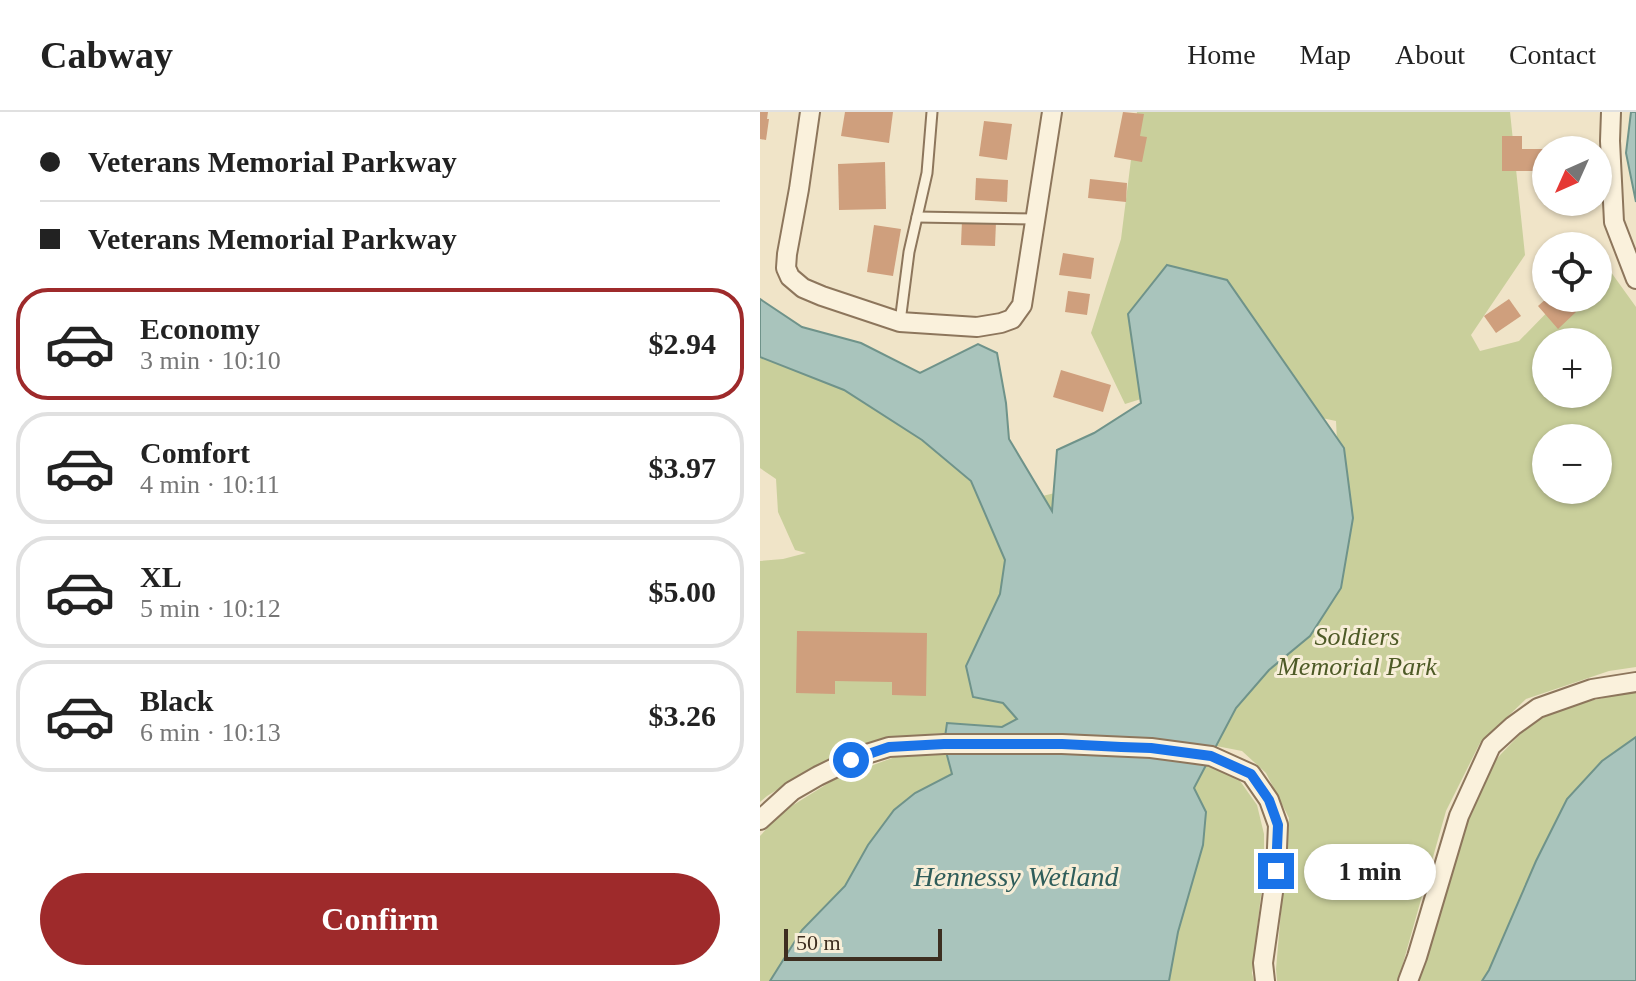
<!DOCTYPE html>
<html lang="en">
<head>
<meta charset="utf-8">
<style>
	body { margin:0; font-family:Georgia,serif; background:#f6f6f6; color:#222; height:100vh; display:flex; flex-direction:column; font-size:30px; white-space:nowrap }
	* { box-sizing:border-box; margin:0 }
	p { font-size:26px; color:#767676 }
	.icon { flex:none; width:44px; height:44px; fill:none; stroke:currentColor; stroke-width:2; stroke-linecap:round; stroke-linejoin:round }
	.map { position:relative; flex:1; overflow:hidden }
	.side { display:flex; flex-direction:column; background:#fff; width:760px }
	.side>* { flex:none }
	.banner { display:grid; align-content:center; height:176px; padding:0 40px; background:#fff }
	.needle { width:52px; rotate:225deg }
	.tools { position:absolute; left:772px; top:24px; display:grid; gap:16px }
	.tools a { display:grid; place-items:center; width:80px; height:80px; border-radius:50%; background:#fff; box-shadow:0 2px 6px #0004; font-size:40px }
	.scale { position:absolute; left:24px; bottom:20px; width:158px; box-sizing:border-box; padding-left:8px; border:4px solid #3d2e20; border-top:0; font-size:22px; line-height:28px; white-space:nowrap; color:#3d2e20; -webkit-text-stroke:6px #f7eed8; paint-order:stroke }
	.end { position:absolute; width:36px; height:36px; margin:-18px; border:10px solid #1a73e8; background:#fff; box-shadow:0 0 0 4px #fff }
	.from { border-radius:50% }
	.bubble { position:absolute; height:56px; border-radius:28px; background:#fff; box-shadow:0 2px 6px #0004; font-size:26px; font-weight:700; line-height:56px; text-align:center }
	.banner b { display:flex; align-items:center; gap:28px; height:76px; font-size:30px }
	.banner b+b { border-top:2px solid #e0e0e0 }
	.banner i { width:20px; height:20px; background:#222 }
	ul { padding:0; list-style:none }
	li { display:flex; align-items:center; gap:24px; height:112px; margin:0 16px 12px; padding:0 24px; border:4px solid #e0e0e0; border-radius:32px }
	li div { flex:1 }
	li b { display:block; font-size:30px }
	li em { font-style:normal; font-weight:700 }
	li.active { border-color:#9e2a2b }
	li>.icon { width:72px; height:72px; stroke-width:1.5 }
	.action { display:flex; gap:16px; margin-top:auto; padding:16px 40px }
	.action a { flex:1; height:92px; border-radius:48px; background:#9e2a2b; color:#fff; font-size:32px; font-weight:700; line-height:92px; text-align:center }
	header { display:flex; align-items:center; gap:48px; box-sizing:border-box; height:112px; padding:0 40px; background:#fff; border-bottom:2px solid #e0e0e0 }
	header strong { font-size:38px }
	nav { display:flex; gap:44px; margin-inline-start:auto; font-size:28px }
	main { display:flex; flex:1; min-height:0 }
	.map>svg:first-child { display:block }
</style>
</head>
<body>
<header>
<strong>Cabway</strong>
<nav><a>Home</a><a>Map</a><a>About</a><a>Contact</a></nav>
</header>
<main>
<section class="side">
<div class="banner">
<b><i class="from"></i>Veterans Memorial Parkway</b>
<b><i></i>Veterans Memorial Parkway</b>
</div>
<ul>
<li class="active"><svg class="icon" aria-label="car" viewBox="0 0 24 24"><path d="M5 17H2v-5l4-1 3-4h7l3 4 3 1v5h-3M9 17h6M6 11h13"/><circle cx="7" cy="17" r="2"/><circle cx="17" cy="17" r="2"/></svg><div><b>Economy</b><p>3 min · 10:10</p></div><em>$2.94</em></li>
<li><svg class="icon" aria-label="car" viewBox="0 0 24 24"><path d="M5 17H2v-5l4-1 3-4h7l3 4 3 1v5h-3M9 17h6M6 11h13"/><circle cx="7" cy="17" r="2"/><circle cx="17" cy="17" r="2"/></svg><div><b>Comfort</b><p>4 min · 10:11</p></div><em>$3.97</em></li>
<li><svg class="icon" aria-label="car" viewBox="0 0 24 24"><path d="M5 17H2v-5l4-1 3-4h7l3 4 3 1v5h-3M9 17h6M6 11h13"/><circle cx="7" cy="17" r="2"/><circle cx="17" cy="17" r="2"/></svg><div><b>XL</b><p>5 min · 10:12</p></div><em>$5.00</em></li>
<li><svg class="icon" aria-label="car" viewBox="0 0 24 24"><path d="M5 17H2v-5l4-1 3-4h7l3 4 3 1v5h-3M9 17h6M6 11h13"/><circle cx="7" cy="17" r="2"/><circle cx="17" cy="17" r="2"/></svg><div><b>Black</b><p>6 min · 10:13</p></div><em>$3.26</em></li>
</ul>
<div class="action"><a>Confirm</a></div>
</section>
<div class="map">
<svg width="876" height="869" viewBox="0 0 876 869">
	<rect width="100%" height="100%" fill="#f0e4c8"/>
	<!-- green -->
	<g fill="#c9cf9b" fill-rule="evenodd">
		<path d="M377 0H750L765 143 711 223 720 239 759 229 801 186H838V157L848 156 876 195V555L849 559 766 587 720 631 686 699 638 869H517L516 857 529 706 506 661 482 639 384 620 261 617 170 622 111 631 71 647 43 662 7 684 0 690V449L23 447 46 441 35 438 18 400 16 367 0 356V245L84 278 162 328 211 369 224 398 295 381 579 371 576 309 514 296 429 272 365 292 331 221 361 127ZM786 230H838V282H786ZM786 326H838V378H786Z"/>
		<path d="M876 579V625L842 649 807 688 776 749 729 859 722 869H657L670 837 706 714 731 654 741 642 772 610 820 591Z"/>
		<path d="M198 642 419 647 453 654 480 669 497 693 504 722V757L492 861 494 869H409L418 820 155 681 134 698 108 733 85 774 42 818 10 869H0V724L22 700 75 667 135 645Z"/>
	</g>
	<!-- water -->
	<g fill="#a9c4bc" stroke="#6f938a" stroke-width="2">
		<path d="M871 0H876V90L866 41Z"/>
		<path d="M407 153 467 168 584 336 593 406 581 476 550 524 509 558 476 596 434 676 446 700 443 733 418 820 409 869H10L42 818 85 774 108 733 134 698 155 681 192 662 184 632 187 611 242 615 257 607 243 591 213 585 206 554 240 482 245 448 211 369 162 328 84 278 0 245V187L42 215 101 231 160 261 218 232 237 241 246 291 249 327 292 399 297 338 334 321 381 291 368 202Z"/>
		<path d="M876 625V869H722L729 858 776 749 807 687 842 649Z"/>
	</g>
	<!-- building -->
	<g fill="#cf9f7d">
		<path d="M0 0H8L7 7H9L6 28 0 27Z"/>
		<path d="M85 0H133L129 31 81 24Z"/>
		<path d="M363 0 384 2 380 24 387 25 382 50 354 45Z"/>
		<path d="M224 9 252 12 247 48 219 44Z"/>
		<path d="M742 24H762V37H786V59H742Z"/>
		<path d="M125 50 126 97 79 98 78 52Z"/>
		<path d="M216 66 248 68 247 90 215 88Z"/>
		<path d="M330 67 367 71 366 90 328 86Z"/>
		<path d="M202 108 236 110 235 134 201 133Z"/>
		<path d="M114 113 141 117 133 164 107 160Z"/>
		<path d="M303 141 334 146 331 167 299 163Z"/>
		<path d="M308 179 330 182 327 203 305 200Z"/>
		<path d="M787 186H807L805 188 816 200 798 217 778 194Z"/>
		<path d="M749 187 761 204 736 221 724 204Z"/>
		<path d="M301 258 351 273 343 300 293 285Z"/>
		<path d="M37 519 167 521 166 584 132 583V570L75 569V582L36 581Z"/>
	</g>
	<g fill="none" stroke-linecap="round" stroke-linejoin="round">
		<!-- lane casing -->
		<g stroke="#8d765c" stroke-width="13">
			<g id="lane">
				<path d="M157 105 277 107"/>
				<path d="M140 210 149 140 167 61 172 0"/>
			</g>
		</g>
		<!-- street casing -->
		<g stroke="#8d765c" stroke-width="22">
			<g id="street">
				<path d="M50 0 39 77 27 142 26 156 30 165 43 176 62 184 140 210 217 215 241 211 252 207 262 193 292 0"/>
				<path d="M851 0 850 29 854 110 876 167"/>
				<path d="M0 708 32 679 58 664 97 645 129 635 184 632H302L391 636 451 644 491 662 509 688 518 713 516 759 503 851 505 869"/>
				<path d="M648 869 657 845 699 704 731 634 753 614 778 596 832 577 876 570"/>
			</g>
		</g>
		<!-- lane -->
		<use href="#lane" stroke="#faf1dc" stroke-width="9"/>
		<!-- street -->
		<use href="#street" stroke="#faf1dc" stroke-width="18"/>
	</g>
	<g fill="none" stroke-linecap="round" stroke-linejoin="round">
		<!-- route -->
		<path stroke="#1a73e8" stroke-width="10" d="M91 648 129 635 184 632H302L361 635 391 636 451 644 491 662 509 688 518 713 516 759"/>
	</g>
	<g text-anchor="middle" stroke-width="6" stroke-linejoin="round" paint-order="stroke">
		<!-- park labels -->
		<g font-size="26" font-style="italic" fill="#4d5a26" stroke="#f7eed8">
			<text x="597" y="533">Soldiers<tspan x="597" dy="30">Memorial Park</tspan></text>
		</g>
		<!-- water labels -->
		<g font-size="28" font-style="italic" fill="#2f5d5a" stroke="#f7eed8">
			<text x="256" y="774">Hennessy Wetland</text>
		</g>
	</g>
</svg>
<div class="tools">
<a><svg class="needle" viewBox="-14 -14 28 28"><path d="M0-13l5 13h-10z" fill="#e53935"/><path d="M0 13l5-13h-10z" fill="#767676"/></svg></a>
<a><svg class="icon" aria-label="locate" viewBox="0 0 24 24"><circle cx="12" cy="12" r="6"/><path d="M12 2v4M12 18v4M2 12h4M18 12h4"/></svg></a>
<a>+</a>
<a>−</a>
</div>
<div class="scale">50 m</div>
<i class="end from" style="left:91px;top:648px"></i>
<i class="end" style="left:516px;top:759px"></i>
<div class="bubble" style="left:544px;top:732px;width:132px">1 min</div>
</div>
</main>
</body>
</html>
